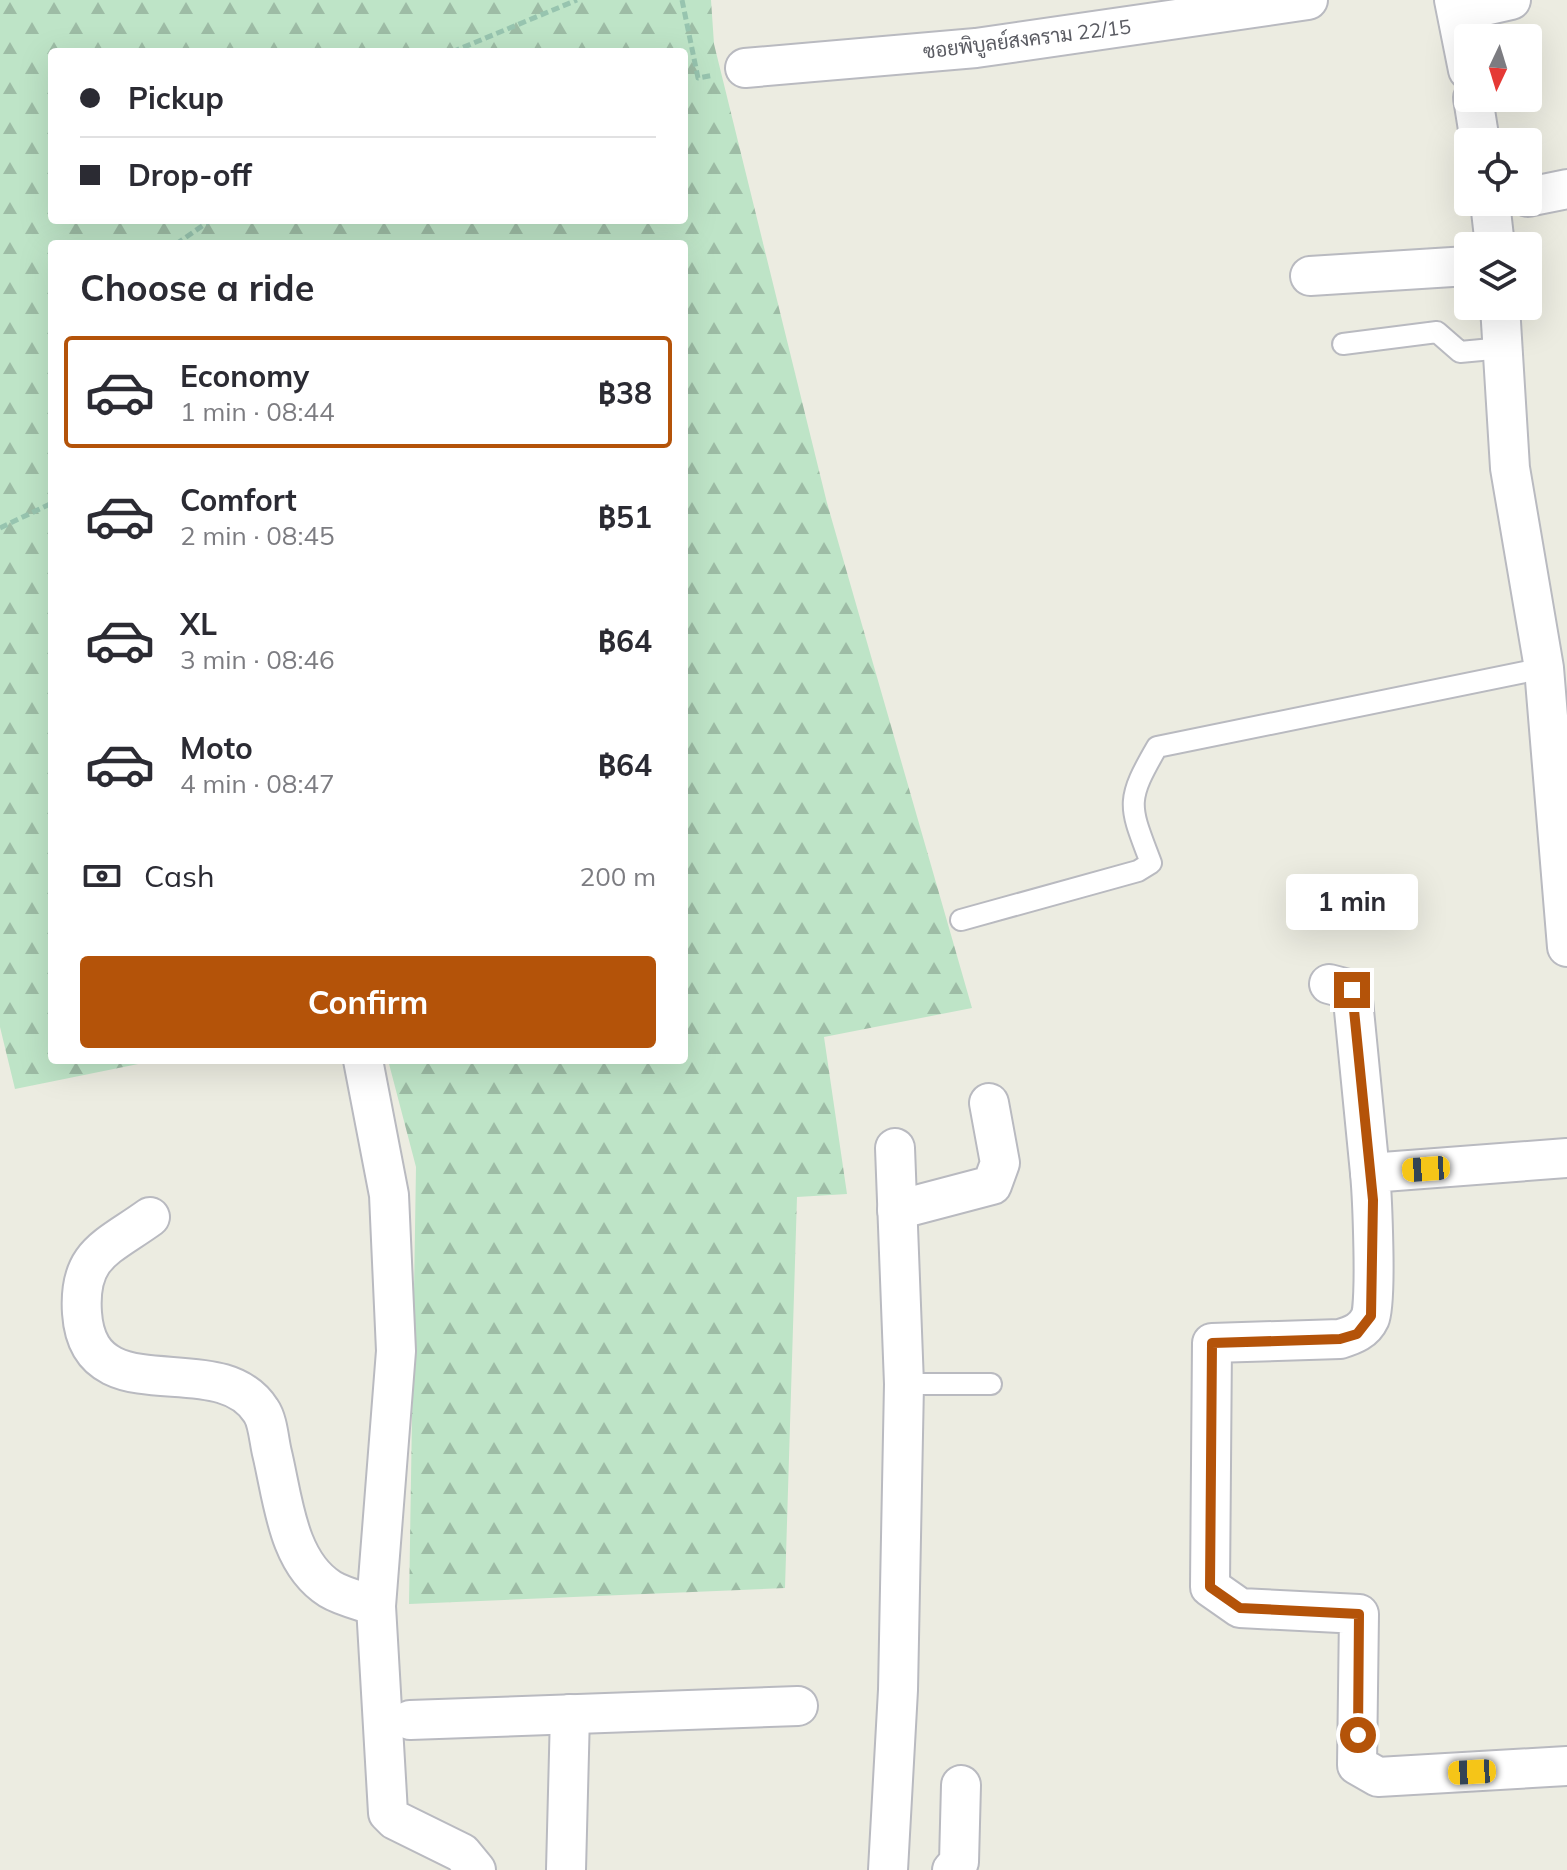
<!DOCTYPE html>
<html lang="en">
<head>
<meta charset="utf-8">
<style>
	body { margin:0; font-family:Mulish,Sarabun,sans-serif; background:#f7f7f7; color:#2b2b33; height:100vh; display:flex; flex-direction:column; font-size:30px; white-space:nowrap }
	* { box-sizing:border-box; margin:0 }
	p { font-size:26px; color:#7c7c81 }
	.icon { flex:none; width:44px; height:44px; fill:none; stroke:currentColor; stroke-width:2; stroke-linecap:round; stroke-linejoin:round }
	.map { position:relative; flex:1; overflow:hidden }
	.sheet { position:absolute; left:48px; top:240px; width:640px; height:824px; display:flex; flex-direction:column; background:#fff; border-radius:8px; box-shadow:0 8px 32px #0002 }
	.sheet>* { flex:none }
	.hud { position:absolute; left:48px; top:48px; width:640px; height:176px; border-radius:8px; box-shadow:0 8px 32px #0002; display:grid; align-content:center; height:176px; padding:0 32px; background:#fff }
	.needle { width:52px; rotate:184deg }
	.fabs { position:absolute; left:1454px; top:24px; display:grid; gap:16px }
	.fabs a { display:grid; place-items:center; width:88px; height:88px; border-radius:8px; background:#fff; box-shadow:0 8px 32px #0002; font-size:40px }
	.end { position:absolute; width:36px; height:36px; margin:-18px; border:10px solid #b45309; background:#fff; box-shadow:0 0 0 4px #fff }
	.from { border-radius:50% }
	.bubble { position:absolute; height:56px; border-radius:8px; background:#fff; box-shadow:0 8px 32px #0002; font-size:26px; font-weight:700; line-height:56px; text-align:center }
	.car { position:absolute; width:24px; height:48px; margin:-24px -12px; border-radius:10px; box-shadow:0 0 6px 2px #0007; background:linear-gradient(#f5c518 24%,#345 0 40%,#f5c518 0 76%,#345 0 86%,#f5c518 0) }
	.hud b { display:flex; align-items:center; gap:28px; height:76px; font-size:30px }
	.hud b+b { border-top:2px solid #e1e1e2 }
	.hud i { width:20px; height:20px; background:#2b2b33 }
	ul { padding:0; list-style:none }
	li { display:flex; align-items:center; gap:24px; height:112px; margin:0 16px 12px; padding:0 16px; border:4px solid transparent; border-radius:8px }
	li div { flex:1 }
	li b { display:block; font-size:30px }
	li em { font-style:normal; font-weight:700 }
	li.current { border-color:#b45309 }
	li>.icon { width:72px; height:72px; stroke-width:1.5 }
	h2 { padding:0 32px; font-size:36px; line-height:96px }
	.pay { display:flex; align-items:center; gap:20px; height:88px; padding:0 32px; font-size:30px }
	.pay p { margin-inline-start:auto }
	.action { display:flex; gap:16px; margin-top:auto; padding:16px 32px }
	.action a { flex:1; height:92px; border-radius:8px; background:#b45309; color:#fff; font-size:32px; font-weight:700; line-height:92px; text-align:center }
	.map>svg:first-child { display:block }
</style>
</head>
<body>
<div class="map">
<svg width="1567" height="1870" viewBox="0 0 1567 1870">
	<defs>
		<pattern id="forest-firs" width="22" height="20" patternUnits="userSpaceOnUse" patternTransform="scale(2)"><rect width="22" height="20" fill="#bee4c7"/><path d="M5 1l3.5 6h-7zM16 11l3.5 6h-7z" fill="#9dbca5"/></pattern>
	</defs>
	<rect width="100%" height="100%" fill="#ecece1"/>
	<!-- forest -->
	<path fill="url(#forest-firs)" fill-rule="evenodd" d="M0 0H711L714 44 827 503 972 1008 824 1037 847 1194 797 1197 785 1588 409 1604 416 1167 388 1060H684V244H52V1060H158L15 1089 0 1027ZM52 52H684V220H52Z"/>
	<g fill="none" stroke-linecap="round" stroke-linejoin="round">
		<!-- lane casing -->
		<g stroke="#b9bac0" stroke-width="24">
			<g id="lane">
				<path d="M1343 344 1437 332 1460 352 1503 348"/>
				<path d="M961 920 1138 871 1151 863C1129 805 1125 802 1157 747L1544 668"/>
				<path d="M904 1384H991"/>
			</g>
		</g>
		<!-- street casing -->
		<g stroke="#b9bac0" stroke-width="42">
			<g id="street">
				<path d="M1454 0 1468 70"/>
				<path d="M1458 12 1511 0"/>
				<path d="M745 68 976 48 1308 0"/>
				<path d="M1473 98 1480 142"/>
				<path d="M1528 197 1567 189"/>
				<path d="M1490 202 1495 246"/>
				<path d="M1310 276 1468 266"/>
				<path d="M1500 306 1510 468 1544 668 1567 947"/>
				<path d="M1329 984 1352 990 1370 1173"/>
				<path d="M363 1060 389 1195 396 1351 376 1606 388 1813 395 1820 462 1853 476 1870"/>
				<path d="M1567 1158 1370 1173C1372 1194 1377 1303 1370 1318 1364 1331 1353 1335 1340 1339L1212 1343 1210 1587 1240 1608 1359 1614 1357 1765 1378 1777 1567 1766"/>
				<path d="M897 1210 992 1185 1000 1163 989 1103"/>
				<path d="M150 1217C107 1248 78 1254 82 1313 89 1417 219 1344 261 1411 268 1421 269 1441 272 1453 283 1498 287 1562 330 1589 343 1597 362 1601 376 1606"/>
				<path d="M410 1720 798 1706"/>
				<path d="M566 1870 570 1714"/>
				<path d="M888 1870 898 1690 904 1384 895 1148"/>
				<path d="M952 1870 959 1862 961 1785"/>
			</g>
		</g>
		<!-- path -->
		<g stroke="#97c4af" stroke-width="5" stroke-dasharray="8 4" stroke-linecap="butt">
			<path d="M682 0 698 78 714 75"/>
			<path d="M452 52 577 0"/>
			<path d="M176 244 211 220"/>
			<path d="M0 528 52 503"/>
		</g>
		<!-- lane -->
		<use href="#lane" stroke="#fff" stroke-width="20"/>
		<!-- street -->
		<use href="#street" stroke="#fff" stroke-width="38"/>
	</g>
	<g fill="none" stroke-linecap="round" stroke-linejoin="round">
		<!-- route -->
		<path stroke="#b45309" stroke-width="10" d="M1352 990 1373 1200 1371 1316 1357 1334 1340 1339 1212 1343 1210 1587 1240 1608 1359 1614 1358 1735"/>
	</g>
	<g text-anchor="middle" stroke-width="6" stroke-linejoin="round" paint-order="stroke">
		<!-- street labels -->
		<g font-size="20" fill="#5a5b62" stroke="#fff">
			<text transform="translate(1027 39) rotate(-7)" y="7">ซอยพิบูลย์สงคราม 22/15</text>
		</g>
	</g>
</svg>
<div class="fabs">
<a><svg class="needle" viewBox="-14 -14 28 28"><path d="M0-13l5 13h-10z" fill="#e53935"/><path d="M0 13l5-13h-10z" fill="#7c7c81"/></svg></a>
<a><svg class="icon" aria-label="locate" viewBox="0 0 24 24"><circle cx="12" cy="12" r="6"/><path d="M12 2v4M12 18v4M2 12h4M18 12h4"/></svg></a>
<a><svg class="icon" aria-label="layers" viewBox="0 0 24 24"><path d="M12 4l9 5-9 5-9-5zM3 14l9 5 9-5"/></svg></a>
</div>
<i class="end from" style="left:1358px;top:1735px"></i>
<i class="end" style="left:1352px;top:990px"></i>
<div class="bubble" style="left:1286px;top:874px;width:132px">1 min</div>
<i class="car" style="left:1426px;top:1169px;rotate:266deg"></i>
<i class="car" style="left:1472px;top:1772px;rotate:267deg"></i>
<div class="hud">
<b><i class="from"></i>Pickup</b>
<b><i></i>Drop-off</b>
</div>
<section class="sheet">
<h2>Choose a ride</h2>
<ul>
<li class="current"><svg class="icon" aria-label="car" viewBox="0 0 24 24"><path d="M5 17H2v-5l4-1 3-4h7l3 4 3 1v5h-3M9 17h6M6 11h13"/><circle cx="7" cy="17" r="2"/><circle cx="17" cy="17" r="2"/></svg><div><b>Economy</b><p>1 min · 08:44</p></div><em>฿38</em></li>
<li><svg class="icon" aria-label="car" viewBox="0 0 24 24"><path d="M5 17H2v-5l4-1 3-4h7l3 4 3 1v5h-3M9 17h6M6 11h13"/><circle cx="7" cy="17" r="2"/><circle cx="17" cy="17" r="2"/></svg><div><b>Comfort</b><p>2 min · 08:45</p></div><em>฿51</em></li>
<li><svg class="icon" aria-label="car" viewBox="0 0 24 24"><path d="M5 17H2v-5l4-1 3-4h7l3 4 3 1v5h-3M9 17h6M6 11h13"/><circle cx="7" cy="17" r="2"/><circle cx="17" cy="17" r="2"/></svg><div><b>XL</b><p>3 min · 08:46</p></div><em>฿64</em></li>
<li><svg class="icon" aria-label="car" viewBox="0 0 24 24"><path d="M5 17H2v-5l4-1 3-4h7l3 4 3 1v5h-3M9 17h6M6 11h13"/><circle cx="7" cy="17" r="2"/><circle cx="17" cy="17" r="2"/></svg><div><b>Moto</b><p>4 min · 08:47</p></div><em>฿64</em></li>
</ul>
<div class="pay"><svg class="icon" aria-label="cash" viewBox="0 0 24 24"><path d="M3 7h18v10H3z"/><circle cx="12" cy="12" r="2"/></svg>Cash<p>200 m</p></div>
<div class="action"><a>Confirm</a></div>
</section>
</div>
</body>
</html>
